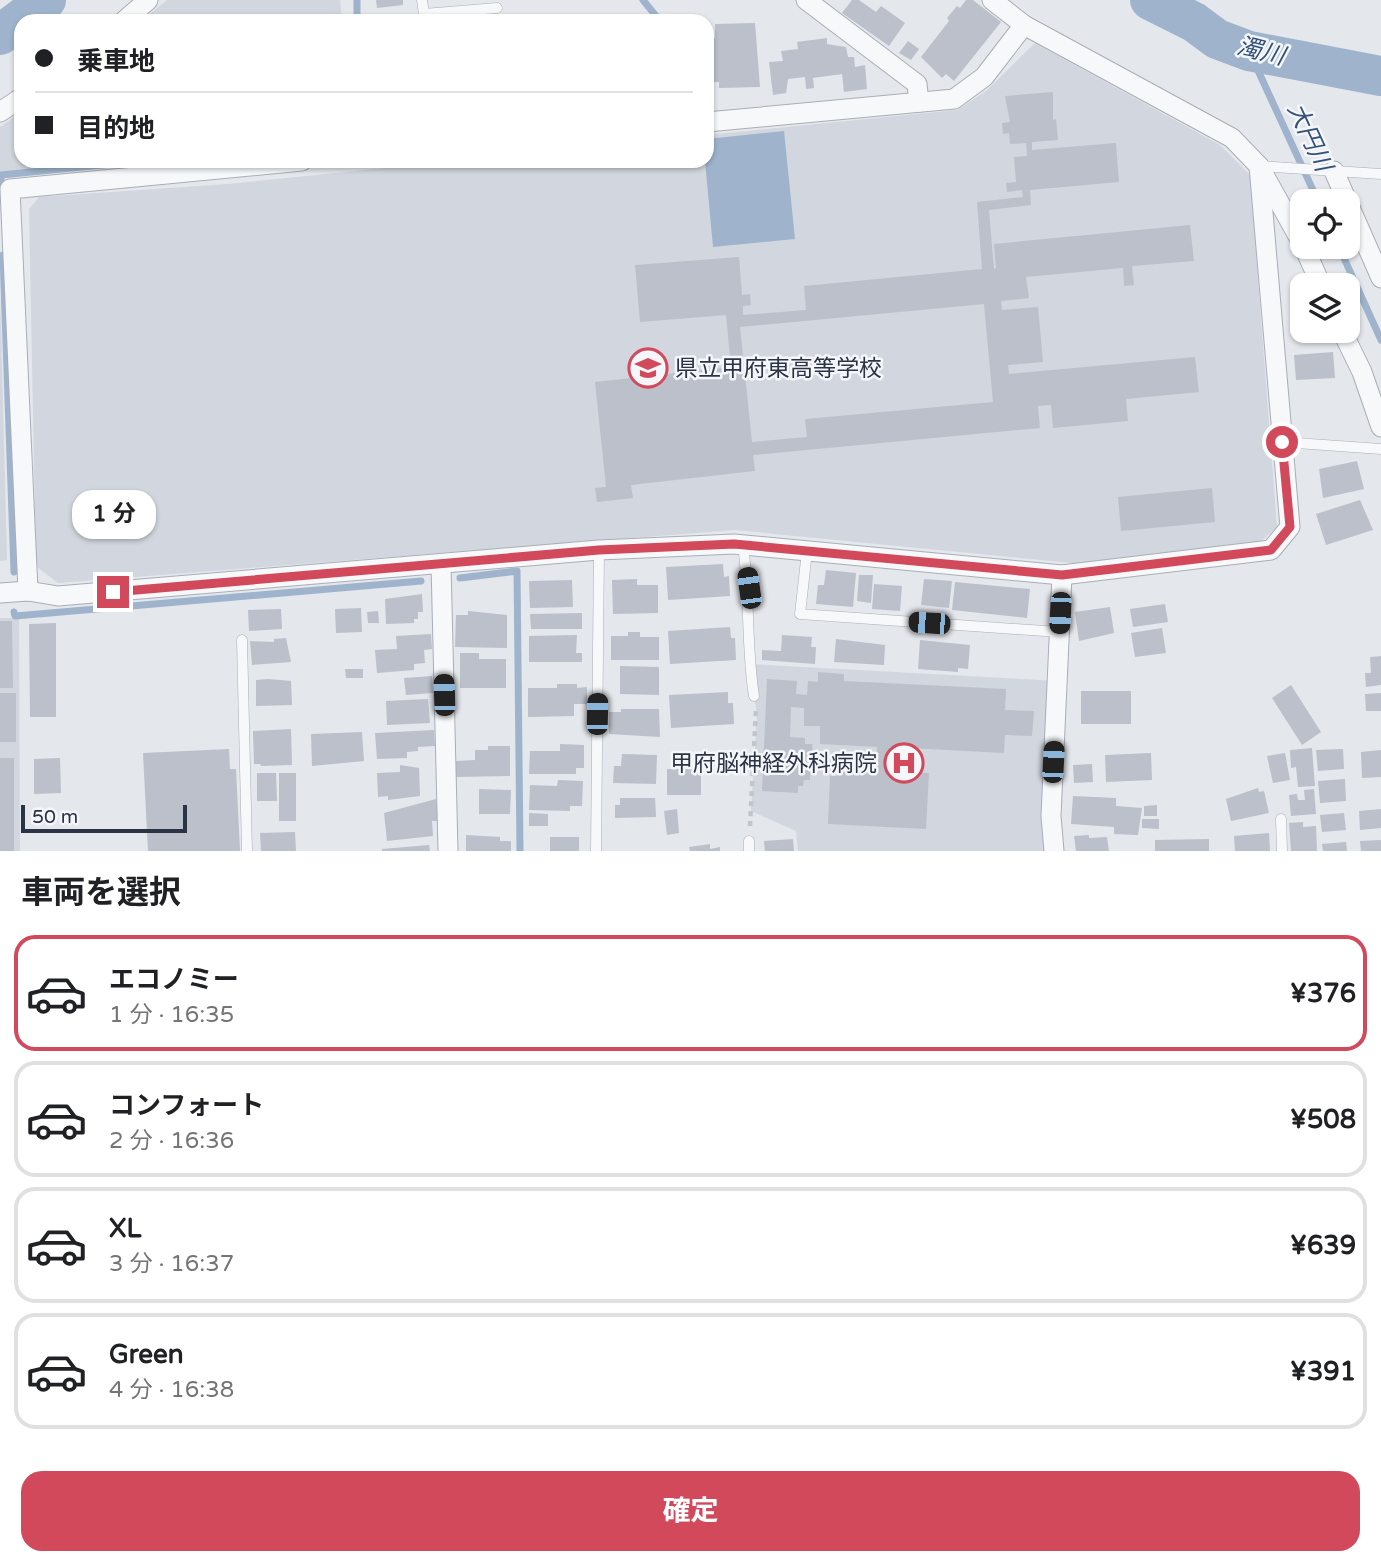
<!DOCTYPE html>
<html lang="ja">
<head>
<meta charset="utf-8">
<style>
	body { margin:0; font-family:"Varela Round","Noto Sans JP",sans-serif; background:#f6f6f6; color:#202124; height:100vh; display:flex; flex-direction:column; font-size:26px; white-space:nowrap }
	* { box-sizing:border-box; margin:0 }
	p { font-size:23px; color:#757577 }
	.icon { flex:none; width:38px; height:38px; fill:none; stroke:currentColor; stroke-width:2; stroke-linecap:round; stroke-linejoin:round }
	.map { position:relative; height:851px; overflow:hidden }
	.side { display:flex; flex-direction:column; background:#fff; flex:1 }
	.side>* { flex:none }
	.guide { position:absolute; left:14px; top:14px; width:700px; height:154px; border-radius:21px; box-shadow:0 2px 5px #0004; display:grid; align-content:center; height:154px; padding:0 21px; background:#fff }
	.controls { position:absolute; left:1290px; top:189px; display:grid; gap:14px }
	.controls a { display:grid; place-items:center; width:70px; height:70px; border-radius:14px; background:#fff; box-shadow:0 2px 5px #0004; font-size:35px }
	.scale { position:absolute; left:21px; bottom:18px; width:166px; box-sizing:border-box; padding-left:7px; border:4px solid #2b3445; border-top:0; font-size:19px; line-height:24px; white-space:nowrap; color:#2b3445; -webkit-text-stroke:5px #f4f6f9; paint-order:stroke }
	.end { position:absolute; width:32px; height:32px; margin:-16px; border:9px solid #d1495b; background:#fff; box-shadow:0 0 0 4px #fff }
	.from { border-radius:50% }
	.bubble { position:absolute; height:49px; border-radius:21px; background:#fff; box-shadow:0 2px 5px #0004; font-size:23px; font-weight:700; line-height:49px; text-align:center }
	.car { position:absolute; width:21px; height:42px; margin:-21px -10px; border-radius:9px; box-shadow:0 0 5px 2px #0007; background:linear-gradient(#222 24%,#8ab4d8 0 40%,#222 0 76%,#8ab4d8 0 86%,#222 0) }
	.guide b { display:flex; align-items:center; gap:24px; height:66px; font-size:26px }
	.guide b+b { border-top:2px solid #e0e0e0 }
	.guide i { width:18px; height:18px; background:#202124 }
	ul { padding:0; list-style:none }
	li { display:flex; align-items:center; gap:21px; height:116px; margin:0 14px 10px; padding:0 7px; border:4px solid #e0e0e0; border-radius:21px }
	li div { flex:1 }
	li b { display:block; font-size:26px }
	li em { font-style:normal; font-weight:700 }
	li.active { border-color:#d1495b }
	li>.icon { width:63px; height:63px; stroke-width:1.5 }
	h2 { padding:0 21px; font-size:32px; line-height:84px }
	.action { display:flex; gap:14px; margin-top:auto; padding:14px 21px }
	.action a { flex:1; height:80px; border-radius:21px; background:#d1495b; color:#fff; font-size:28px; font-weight:700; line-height:80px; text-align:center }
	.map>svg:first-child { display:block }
</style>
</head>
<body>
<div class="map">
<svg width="1381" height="851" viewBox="0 0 1381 851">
	<rect width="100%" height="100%" fill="#e4e7ec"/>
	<!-- built -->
	<g fill="#d2d6de">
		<path d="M167 0H340L342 21H141Z"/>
		<path d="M1035 43 1220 145 1250 175 1277 527 1261 541 1081 564 735 530 58 583 36 566 29 209 39 197 228 184 455 161H707V135L957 110 986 91Z"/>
		<path d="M21 112V161H112L0 173V127Z"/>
		<path d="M0 289 7 560 0 561Z"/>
		<path d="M0 618H19L20 851H0Z"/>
		<path d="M749 664 1057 681 1054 851H798L796 831 751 811 757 715Z"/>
	</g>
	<!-- water -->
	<path fill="#9fb4cc" d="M784 131 795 239 713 247 705 161 707 139Z"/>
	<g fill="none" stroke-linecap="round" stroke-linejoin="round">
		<!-- stream -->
		<g stroke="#9fb4cc" stroke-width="7">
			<path d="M643 0 660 21"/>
			<path d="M357 21V0"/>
			<path d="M1249 51 1318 201"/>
			<path d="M1 194V175L142 161"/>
			<path d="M1339 247 1381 340"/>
			<path d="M3 255 14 572"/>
			<path d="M460 578 517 571 520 851"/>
			<path d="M14 612 15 616 421 581"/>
		</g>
		<!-- river -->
		<g stroke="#9fb4cc" stroke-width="40">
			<path d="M1150 0 1194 22 1217 39 1249 51 1381 76"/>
			<path d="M0 35 46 0"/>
		</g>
	</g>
	<!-- building -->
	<g fill="#bbc0ca" fill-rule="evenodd">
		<path d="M376 0H403V5L377 8Z"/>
		<path d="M852 0H859L876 12 881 6 905 23 889 46 842 13Z"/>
		<path d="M966 0H973L1001 22 954 81 946 74 942 78 921 57 949 21 947 18 957 6 960 8Z"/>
		<path d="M755 23 760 87 719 88V82H707V39L715 38V24Z"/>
		<path d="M827 38V44L846 47 848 57H854L855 67 865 65 867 89 844 92 842 74 813 78 814 88 806 89 805 77 788 79 786 93 773 95 769 62 783 61 781 51 798 49 797 42Z"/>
		<path d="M908 41 919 49 911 60 899 53Z"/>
		<path d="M1053 92V120L1056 119 1058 140 1032 142V150L1116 143 1119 182 1030 190 1031 205 989 210 994 269 996 268 994 244 1190 225 1194 261 1132 266 1134 285 1124 286 1123 268 1026 277 1029 298 1001 301 1002 310 1038 307 1043 362 1008 365 1009 374 1195 357 1199 392 1126 399 1128 421 1053 428 1051 405 1038 406 1040 428 753 455 755 471 631 485 633 498 597 502 595 488 606 487 595 382 731 367 726 315 640 322 635 265 739 257 742 295 750 294 751 305 743 306V315L806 310 804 286 982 269 977 202 1023 197 1022 190 1007 192 1006 183 1016 182 1014 157 1027 156 1026 143 1010 144 1009 133 1003 134 1002 123 1010 122 1005 96ZM984 304 993 402 805 419 807 437 752 442 740 327Z"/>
		<path d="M1333 352 1335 378 1296 380 1294 355Z"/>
		<path d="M1357 461 1364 489 1323 498 1319 469Z"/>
		<path d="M1212 488 1215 522 1121 531 1118 497Z"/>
		<path d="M1360 500 1373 530 1326 545 1316 514Z"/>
		<path d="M723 564 724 577 729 576 730 596 668 600 666 567Z"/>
		<path d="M826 570 856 573 853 607 816 604 818 585H824Z"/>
		<path d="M859 575H873L871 603 857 601Z"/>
		<path d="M637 579V585H658V613L613 614 612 580Z"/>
		<path d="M924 579 952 581 949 608 921 605Z"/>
		<path d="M572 580 573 607 530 608 529 581Z"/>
		<path d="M955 582 1030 589 1027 618 952 610Z"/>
		<path d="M874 584 902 586 900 611 872 609Z"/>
		<path d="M422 594 423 612H418V619H414V623L386 624 385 599Z"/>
		<path d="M1165 604 1168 622 1133 627 1130 609Z"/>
		<path d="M1110 607 1114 633 1079 641 1075 612Z"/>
		<path d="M361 608 362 632 336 633 335 609Z"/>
		<path d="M281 609 282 629 249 631 248 610Z"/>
		<path d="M378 611 379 623H368L367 612Z"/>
		<path d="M468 611 507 615V648L455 647 456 615H468Z"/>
		<path d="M582 613V629H531L530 614Z"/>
		<path d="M0 621H12L13 688H0Z"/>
		<path d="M56 623V717H30L29 624Z"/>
		<path d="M730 627 731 638H735L736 660 670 664 668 631Z"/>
		<path d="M1162 628 1166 653 1135 657 1131 633Z"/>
		<path d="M628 632H640V637H659V660H611V636H628Z"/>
		<path d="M431 634 432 649 424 650 425 663 414 664V670L377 673 375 650 397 649 396 636Z"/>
		<path d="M577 635 576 653H582V662H529V636Z"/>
		<path d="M782 635 812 637 811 647H816L815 664 762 660V650L781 651Z"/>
		<path d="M286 638 291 662 252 665 250 641 274 642V639Z"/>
		<path d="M836 639 885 645 884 665 834 662Z"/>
		<path d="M920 640 970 645 968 669 958 668V672L918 669Z"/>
		<path d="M460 653H479V659H506V688H460Z"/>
		<path d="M1381 656V685L1366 687 1365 673H1371L1370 657Z"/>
		<path d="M620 666 659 667V695L620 694Z"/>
		<path d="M345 669H363V678H346Z"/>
		<path d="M818 672 844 674V681L1006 689 1005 710 1034 711 1032 736 1005 735 1004 753 890 747 888 771 929 773 926 829 828 824 830 776H837V770L876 768 877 747 820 744V726H804V708L791 707 790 737 805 738V744H812L815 776 810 775V780H804L803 786H798V793L762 791 767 679 797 681 796 694 807 695 808 681 818 682Z"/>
		<path d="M432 676 433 693 406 695 404 678Z"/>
		<path d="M268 679 291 681 292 705 256 706V680Z"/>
		<path d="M557 684H577V688L587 687V704H574V716L528 717V688H557Z"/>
		<path d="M1291 685 1321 732 1302 745 1272 698Z"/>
		<rect x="1081" y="691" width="50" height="33"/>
		<path d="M728 692V703H733L734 724 671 728 669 695Z"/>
		<rect x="0" y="693" width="16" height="49"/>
		<path d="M1381 693V711H1366L1365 694Z"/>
		<path d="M428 699 430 723 387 725 386 701Z"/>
		<path d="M621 709H659L660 737 609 734V712H621Z"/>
		<path d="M291 729 292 765 261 766 260 764H254L253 731Z"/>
		<path d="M434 730 435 746 418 747V751L407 752V758L377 759 375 733Z"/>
		<path d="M362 732 364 761 312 766 311 734Z"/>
		<path d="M560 744 584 745V768H576V774H529L530 751H560Z"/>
		<path d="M488 746H510V776L456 777V761L475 760V750H488Z"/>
		<path d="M1312 748 1315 786 1298 787 1296 767 1291 768 1290 750Z"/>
		<path d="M229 749 230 769H236L240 851H148L143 753Z"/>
		<path d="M1343 749 1344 769 1318 771 1316 750Z"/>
		<path d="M1381 750V777L1362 778 1361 752Z"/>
		<path d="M1151 753 1152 780 1106 782 1105 755Z"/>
		<path d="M1285 753 1290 780 1273 783 1267 756Z"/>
		<path d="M622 754 657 755 656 784 613 783 614 766H621Z"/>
		<rect x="0" y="758" width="14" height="93"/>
		<path d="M60 758 61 793 34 794V759Z"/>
		<path d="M1092 764 1093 782 1074 783 1073 765Z"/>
		<path d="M400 765 419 768 420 796 388 800V796L378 797 377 773 400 772Z"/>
		<rect x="667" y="769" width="34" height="26"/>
		<path d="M257 773H276L277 801H257Z"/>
		<rect x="279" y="773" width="17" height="48"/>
		<path d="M1345 779 1346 801 1320 803 1318 781Z"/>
		<path d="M558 780 583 781 582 806H570V811L529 810 530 785 557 786Z"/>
		<path d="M1258 788 1259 792 1264 791 1269 813 1231 821 1226 799Z"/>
		<path d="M479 789 511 790 510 814H479Z"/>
		<path d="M1314 789 1316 814 1291 816 1289 795 1297 794 1298 800H1305L1304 790Z"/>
		<path d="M1073 796 1116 798V806L1142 808 1138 835 1114 834V827L1071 824Z"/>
		<path d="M620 798H655L656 817 615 818V805H620Z"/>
		<path d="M436 799 438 821H432L433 836 387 841 384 813Z"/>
		<path d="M1157 805V816H1144V806Z"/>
		<path d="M677 809 679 833 667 835 664 811Z"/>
		<path d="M1381 809V828L1360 830 1359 811Z"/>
		<path d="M529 813 548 814V826H529Z"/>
		<path d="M1344 813 1346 830 1322 832 1320 815Z"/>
		<path d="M1142 819H1159V829L1142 828Z"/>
		<path d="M1303 822V827L1316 826 1317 851H1291L1289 823Z"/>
		<path d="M295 832 296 851H261L260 833Z"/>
		<path d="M1269 833 1270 851H1235L1234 836Z"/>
		<path d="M466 835 500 837V841H511V851H466Z"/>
		<path d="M1089 835V838L1107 837 1109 851H1076L1074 836Z"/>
		<rect x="550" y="837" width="29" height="14"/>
		<path d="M793 839 794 851H765L764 841Z"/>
		<path d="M1209 839V851H1155V840Z"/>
		<path d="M1381 840V851H1361L1360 841Z"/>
		<path d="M1346 842 1347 851H1323L1322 844Z"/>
		<path d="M710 844V849L720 847V851H690L689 847Z"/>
		<path d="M429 845 430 851H382V849Z"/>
	</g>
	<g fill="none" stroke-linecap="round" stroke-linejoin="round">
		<!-- lane casing -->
		<g stroke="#a9aeb7" stroke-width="11">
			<g id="lane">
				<path d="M422 0 424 14 497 8"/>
				<path d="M1260 166 1381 174"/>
				<path d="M1282 442 1381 449"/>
				<path d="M743 545C750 595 746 646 754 696"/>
				<path d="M807 551 800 614 1059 632"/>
				<path d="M242 640 247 851"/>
				<path d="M1281 819 1282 851"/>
				<path d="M596 851 599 550"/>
				<path d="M749 851V841"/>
			</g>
		</g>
		<!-- street casing -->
		<g stroke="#a9aeb7" stroke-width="21">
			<g id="street">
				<path d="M806 0 917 84 919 102"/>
				<path d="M992 0 1024 25 1232 138 1259 166 1302 243"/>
				<path d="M124 21 148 0"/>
				<path d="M0 112 21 98"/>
				<path d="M707 122 954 99 984 77 1024 25"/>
				<path d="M1334 171 1347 201"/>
				<path d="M1348 203 1381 278"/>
				<path d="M1304 247 1321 285"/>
				<path d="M1342 331 1362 372 1381 427"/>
				<path d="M441 564 448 851"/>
				<path d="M28 591 10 189 302 161"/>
				<path d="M0 593 28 591 58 596 599 550 734 544 1062 575 1271 550 1290 527 1259 166"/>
				<path d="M1054 851 1051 816 1062 575"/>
			</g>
		</g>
		<!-- path -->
		<path stroke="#c2c5cb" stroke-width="4.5" stroke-dasharray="5 5" stroke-linecap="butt" d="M750 826 756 709"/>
		<!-- lane -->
		<use href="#lane" stroke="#f7f8fa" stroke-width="10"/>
		<!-- street -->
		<use href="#street" stroke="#f7f8fa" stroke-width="19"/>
	</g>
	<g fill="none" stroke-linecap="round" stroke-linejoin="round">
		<!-- route -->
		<path stroke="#d1495b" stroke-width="9" d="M113 592 599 550 734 544 1062 575 1271 550 1290 527 1282 442"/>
	</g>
	<!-- icons -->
	<defs>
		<g id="school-ring" transform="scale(2.0125)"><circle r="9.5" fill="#f4f6f9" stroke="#d1495b" stroke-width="1.5"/><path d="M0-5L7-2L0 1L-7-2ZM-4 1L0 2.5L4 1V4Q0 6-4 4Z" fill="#d1495b"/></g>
		<g id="hospital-ring" transform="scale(2.0125)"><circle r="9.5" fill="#f4f6f9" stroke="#d1495b" stroke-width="1.5"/><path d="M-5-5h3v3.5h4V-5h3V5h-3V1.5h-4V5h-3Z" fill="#d1495b"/></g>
	</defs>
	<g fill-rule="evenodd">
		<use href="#school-ring" x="648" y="368"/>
		<use href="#hospital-ring" x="904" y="763"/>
	</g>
	<g text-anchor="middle" stroke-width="5" stroke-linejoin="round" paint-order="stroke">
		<!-- poi labels -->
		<g font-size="23" fill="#2b3445" stroke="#f4f6f9" text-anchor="start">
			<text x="675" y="376">県立甲府東高等学校</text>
			<text x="877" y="771" text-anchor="end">甲府脳神経外科病院</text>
		</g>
		<!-- water labels -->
		<g font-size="24" font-style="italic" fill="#34527a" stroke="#f4f6f9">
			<text transform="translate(1261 51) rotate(14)" y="8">濁川</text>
			<text transform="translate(1310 137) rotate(65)" y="8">大円川</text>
		</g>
	</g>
</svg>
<div class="controls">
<a><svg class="icon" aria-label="locate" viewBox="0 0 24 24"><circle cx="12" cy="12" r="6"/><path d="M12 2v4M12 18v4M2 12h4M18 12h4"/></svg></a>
<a><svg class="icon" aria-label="layers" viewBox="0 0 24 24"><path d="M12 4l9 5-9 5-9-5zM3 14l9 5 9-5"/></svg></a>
</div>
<div class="scale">50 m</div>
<i class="end from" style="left:1282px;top:442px"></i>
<i class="end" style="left:113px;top:592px"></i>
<div class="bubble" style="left:72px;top:490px;width:84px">1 分</div>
<i class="car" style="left:749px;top:588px;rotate:352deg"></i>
<i class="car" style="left:1060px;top:613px;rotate:183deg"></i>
<i class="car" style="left:929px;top:623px;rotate:274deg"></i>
<i class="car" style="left:444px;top:695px;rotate:358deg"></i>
<i class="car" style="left:597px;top:714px;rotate:1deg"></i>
<i class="car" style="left:1053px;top:762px;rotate:3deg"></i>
<div class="guide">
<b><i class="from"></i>乗車地</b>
<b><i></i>目的地</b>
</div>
</div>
<section class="side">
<h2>車両を選択</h2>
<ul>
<li class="active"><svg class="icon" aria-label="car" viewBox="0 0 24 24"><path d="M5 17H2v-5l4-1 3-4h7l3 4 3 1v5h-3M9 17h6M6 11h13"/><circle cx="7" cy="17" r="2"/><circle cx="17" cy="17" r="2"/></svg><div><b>エコノミー</b><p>1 分 · 16:35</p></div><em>¥376</em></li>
<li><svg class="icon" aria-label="car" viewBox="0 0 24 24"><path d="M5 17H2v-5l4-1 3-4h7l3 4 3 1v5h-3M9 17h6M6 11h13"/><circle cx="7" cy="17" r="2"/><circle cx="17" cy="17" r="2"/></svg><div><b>コンフォート</b><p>2 分 · 16:36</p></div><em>¥508</em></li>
<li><svg class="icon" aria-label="car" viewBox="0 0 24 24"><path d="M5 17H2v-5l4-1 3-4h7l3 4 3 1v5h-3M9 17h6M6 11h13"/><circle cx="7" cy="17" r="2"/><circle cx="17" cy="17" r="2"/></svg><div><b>XL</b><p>3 分 · 16:37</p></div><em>¥639</em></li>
<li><svg class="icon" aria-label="car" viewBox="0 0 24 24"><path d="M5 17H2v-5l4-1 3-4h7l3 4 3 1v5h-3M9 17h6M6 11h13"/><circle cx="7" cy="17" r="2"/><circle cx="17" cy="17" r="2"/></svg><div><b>Green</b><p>4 分 · 16:38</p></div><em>¥391</em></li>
</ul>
<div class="action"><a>確定</a></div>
</section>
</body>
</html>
